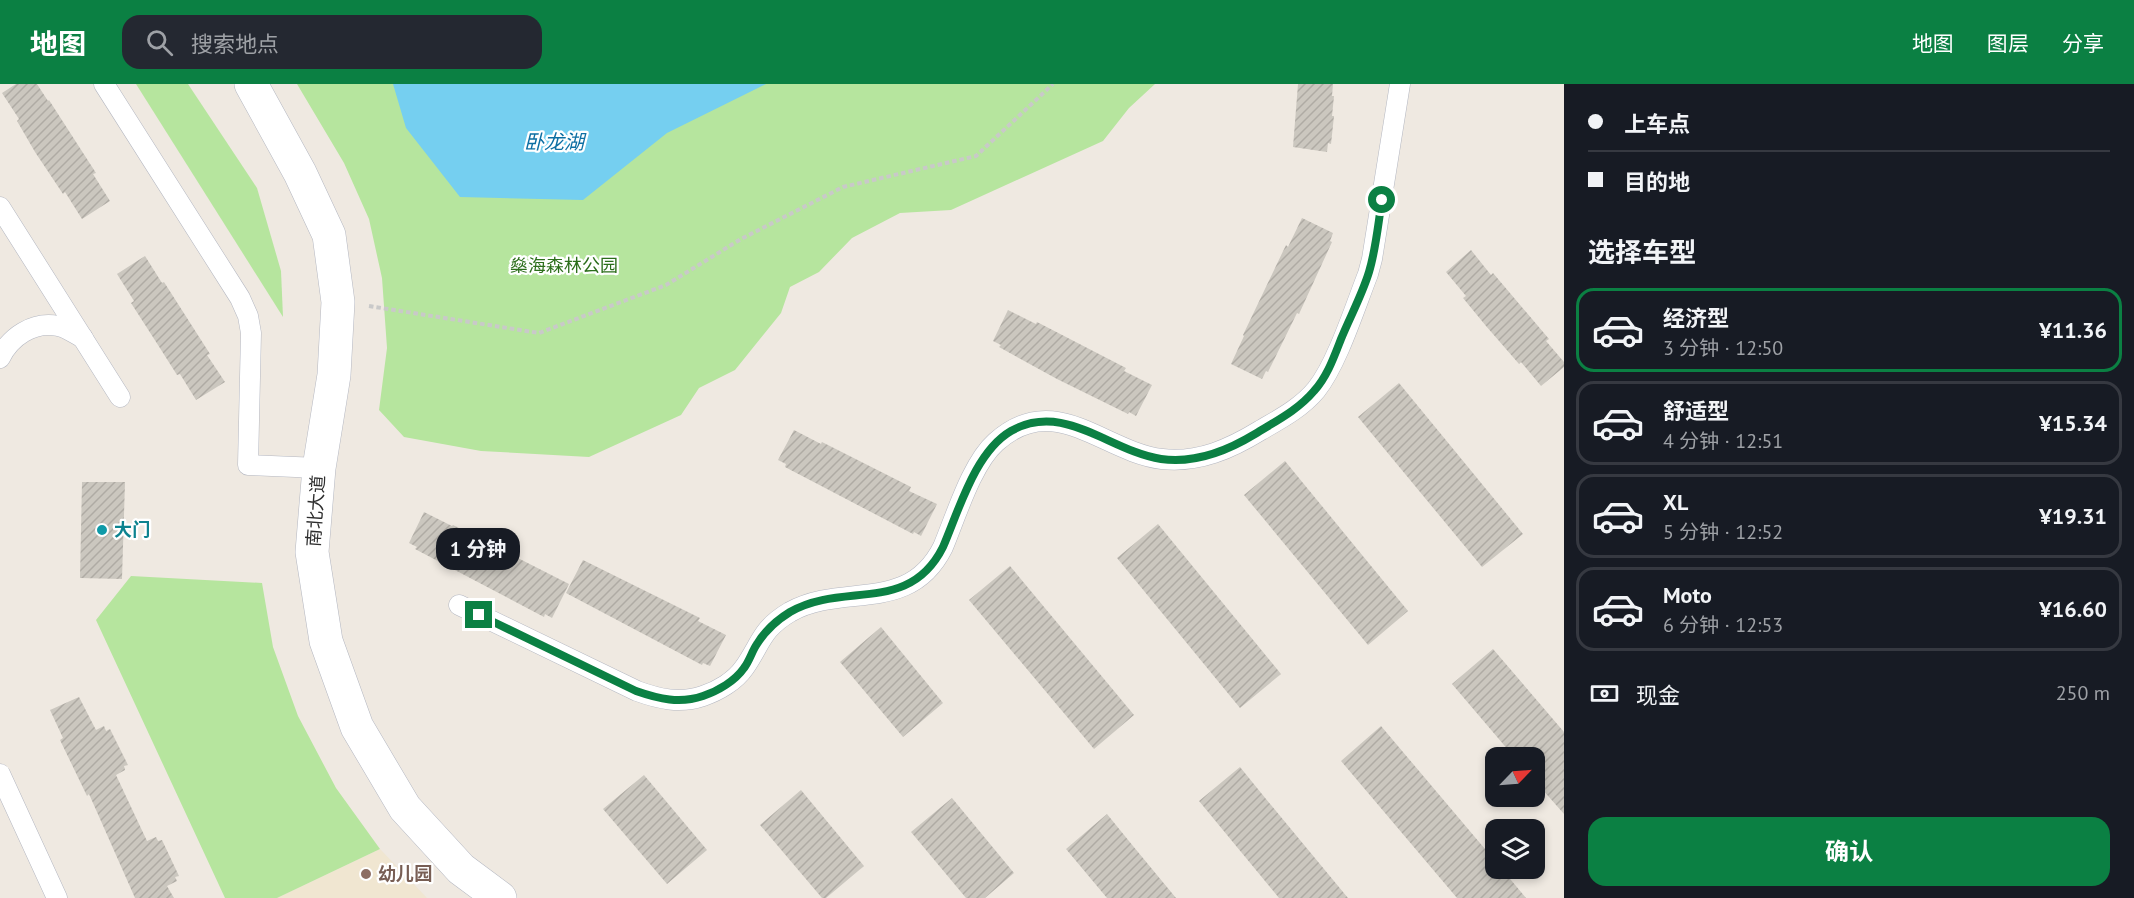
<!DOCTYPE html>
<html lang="zh">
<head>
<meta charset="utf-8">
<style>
	body { margin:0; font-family:"PT Sans","Noto Sans SC",sans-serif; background:#242831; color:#f1f3f6; height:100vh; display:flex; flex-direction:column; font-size:22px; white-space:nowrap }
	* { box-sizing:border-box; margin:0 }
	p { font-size:20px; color:#9ea1a6 }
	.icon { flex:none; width:33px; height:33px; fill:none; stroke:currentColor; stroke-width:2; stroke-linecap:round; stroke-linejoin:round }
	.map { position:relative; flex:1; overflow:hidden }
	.side { display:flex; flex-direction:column; background:#171b24; width:570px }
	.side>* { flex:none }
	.hud { display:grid; align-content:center; height:132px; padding:0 24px; background:#171b24 }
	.needle { width:39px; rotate:65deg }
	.controls { position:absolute; left:1485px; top:663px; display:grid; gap:12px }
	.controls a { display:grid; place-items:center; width:60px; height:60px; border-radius:12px; background:#171b24; box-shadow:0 3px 9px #0003; font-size:30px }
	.end { position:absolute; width:27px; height:27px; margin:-14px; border:8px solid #0b8043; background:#fff; box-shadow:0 0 0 3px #fff }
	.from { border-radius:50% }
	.bubble { position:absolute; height:42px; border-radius:18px; background:#171b24; box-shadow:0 3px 9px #0003; font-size:20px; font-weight:700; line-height:42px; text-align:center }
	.hud b { display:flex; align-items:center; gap:21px; height:57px; font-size:22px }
	.hud b+b { border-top:2px solid #363941 }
	.hud i { width:15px; height:15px; background:#f1f3f6 }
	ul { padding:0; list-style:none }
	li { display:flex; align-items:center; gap:18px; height:84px; margin:0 12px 9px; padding:0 12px; border:3px solid #363941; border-radius:18px }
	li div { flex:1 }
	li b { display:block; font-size:22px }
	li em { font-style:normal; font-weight:700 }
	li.current { border-color:#0b8043 }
	li>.icon { width:54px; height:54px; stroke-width:1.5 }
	h2 { padding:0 24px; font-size:27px; line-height:72px }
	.pay { display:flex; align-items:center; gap:15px; height:66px; padding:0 24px; font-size:22px }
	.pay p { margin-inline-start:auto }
	.action { display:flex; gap:12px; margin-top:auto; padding:12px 24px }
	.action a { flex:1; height:69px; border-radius:18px; background:#0b8043; color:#fff; font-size:24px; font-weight:700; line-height:69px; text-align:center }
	header { display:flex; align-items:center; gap:36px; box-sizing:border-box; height:84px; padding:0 30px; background:#0b8043; color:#fff }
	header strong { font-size:28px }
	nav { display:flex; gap:33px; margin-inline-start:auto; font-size:21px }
	.search { width:420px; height:54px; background:#242831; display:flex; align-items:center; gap:15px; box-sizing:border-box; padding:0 21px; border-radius:18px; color:#9ea1a6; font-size:22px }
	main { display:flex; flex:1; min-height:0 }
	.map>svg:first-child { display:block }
</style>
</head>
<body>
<header>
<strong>地图</strong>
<div class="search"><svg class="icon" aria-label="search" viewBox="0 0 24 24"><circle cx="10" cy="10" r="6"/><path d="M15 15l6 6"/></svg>搜索地点</div>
<nav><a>地图</a><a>图层</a><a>分享</a></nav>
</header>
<main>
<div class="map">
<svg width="1564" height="814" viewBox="0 0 1564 814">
	<defs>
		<pattern id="building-hatch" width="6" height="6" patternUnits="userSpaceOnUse" patternTransform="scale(1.5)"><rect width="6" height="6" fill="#cbc7bf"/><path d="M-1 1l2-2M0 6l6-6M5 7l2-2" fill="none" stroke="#afaba4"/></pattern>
	</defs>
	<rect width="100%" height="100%" fill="#efe9e1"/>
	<!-- education -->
	<path fill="#f0e6d1" d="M380 765 427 814H277Z"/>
	<!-- grass -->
	<g fill="#b6e59e">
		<path d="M136 0H188L257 104 281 187 283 233Z"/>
		<path d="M297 0H1155L1129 24 1103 57 951 126 900 129 852 154 819 188 790 203 781 229 735 286 699 304 681 331 589 373 481 367 404 353 379 326 387 264 382 194 369 135 344 79Z"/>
		<path d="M131 492 262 499 273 563 298 632 336 704 380 765 277 814H225L96 536Z"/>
	</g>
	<!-- water -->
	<path fill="#75cff0" d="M393 0H766L667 49 583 116 460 113 406 44Z"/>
	<!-- building -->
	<g fill="url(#building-hatch)">
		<path d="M16 0H37L48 17 49 16 96 89 93 90 110 117 82 135 65 108 63 110 35 68 17 37 19 35 2 9Z"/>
		<path d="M1298 0H1333L1332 12H1334L1332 32H1334L1331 60 1328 59 1327 68 1293 63Z"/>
		<path d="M1302 134 1333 149 1330 157 1332 158 1299 230 1297 229 1268 288 1266 287 1262 295 1231 280 1244 252 1243 251 1286 161 1288 163Z"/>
		<path d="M1471 166 1491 191 1493 189 1549 255 1546 257 1564 278V283L1541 302 1521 278 1519 280 1486 242 1463 214 1466 212 1446 188Z"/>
		<path d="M145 172 162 199 164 198 210 270 207 271 225 298 196 316 180 290 177 291 158 261 131 219 134 217 117 190Z"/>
		<path d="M1008 226 1036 240 1037 238 1126 284 1124 287 1152 301 1136 332 1129 328 1128 330 1057 295 999 263 1001 261 993 257Z"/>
		<path d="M1399 299 1523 450 1482 483 1358 333Z"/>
		<path d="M794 346 821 360 822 358 911 403 909 407 937 420 921 452 914 448 913 450 785 383 786 380 778 376Z"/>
		<path d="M1285 377 1408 527 1368 561 1244 411Z"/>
		<path d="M82 398H125L122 495 80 494Z"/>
		<path d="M424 428 452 442 453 441 569 500 552 534 545 530 544 533 415 465 417 463 409 459Z"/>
		<path d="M1158 440 1281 590 1240 624 1117 474Z"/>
		<path d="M583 476 700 534 698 537 726 551 710 582 703 579 702 581 566 509Z"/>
		<path d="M1010 482 1134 631 1094 665 969 516Z"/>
		<path d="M881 543 943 619 903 653 840 578Z"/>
		<path d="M1493 565 1564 648V730L1534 696V674H1515L1452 600Z"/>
		<path d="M79 613 96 646 104 642 106 647 110 645 128 681 124 682 125 686 116 691 147 757 156 753 158 757 162 756 179 792 175 793 177 797 167 802 174 814H135L89 710 87 712 60 656 63 654 50 626Z"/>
		<path d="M1381 642 1496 778V784H1501L1526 814H1457L1341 677Z"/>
		<path d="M1240 683 1266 715 1348 814H1279L1199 717Z"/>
		<path d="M644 691 707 766 667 800 603 725Z"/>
		<path d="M801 706 864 782 826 814H822L760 741Z"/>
		<path d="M952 714 1014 789 985 814H966L911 748Z"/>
		<path d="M1107 730 1133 762 1176 814H1107L1066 765Z"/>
	</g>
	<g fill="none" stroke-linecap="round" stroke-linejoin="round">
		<!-- lane casing -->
		<g stroke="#b4b7c1" stroke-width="21">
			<g id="lane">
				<path d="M104 0 240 214 248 232 251 249 248 381 319 384"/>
				<path d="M0 123 120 313"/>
				<path d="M0 274C10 253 33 237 58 242 66 243 75 250 83 254"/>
				<path d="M459 521 637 607C659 615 680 620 703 612 718 607 735 597 744 584 761 560 761 545 790 528 844 498 909 531 943 463 956 432 972 379 996 358 1055 305 1103 368 1162 375 1199 379 1230 365 1261 346 1280 335 1301 324 1316 306 1337 280 1355 223 1368 190L1372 175 1400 0"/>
				<path d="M0 690 57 814"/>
			</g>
		</g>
		<!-- secondary casing -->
		<g stroke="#b4b7c1" stroke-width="34">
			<path id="secondary" d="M251 0 300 89 329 151 338 218 334 291 319 384 312 468 326 557 357 643 405 724 461 785 500 814"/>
		</g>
		<!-- path -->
		<path stroke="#c9c9c9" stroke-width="4" stroke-dasharray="4.5 3" stroke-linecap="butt" d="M369 222 539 249 666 201 741 155 843 103 976 72 1053 0"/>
		<!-- lane -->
		<use href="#lane" stroke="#fff" stroke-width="20"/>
		<!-- secondary -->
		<use href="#secondary" stroke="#fff" stroke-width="33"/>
	</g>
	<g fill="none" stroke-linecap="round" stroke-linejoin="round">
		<!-- route -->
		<path stroke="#0b8043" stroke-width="8" d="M479 531 636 607C659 615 680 620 703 612 718 607 735 597 744 584 750 576 752 567 757 560 765 547 777 536 790 528 844 497 909 531 943 463 959 426 975 368 1011 347 1064 317 1109 367 1161 375 1195 380 1227 367 1255 350 1276 337 1298 326 1314 307 1327 293 1334 273 1341 255 1350 233 1362 211 1369 188 1376 165 1378 140 1382 116"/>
	</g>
	<!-- markers -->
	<circle fill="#0f9aa8" stroke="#fff" stroke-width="2" cx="102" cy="446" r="6"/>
	<circle fill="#8d6e63" stroke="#fff" stroke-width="2" cx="366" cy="790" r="6"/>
	<g text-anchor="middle" stroke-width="4.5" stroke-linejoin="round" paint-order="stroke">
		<!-- park labels -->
		<g font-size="18" fill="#2c6e1b" stroke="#fff">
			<text x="564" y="188">燊海森林公园</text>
		</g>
		<!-- street labels -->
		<g font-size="18" fill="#2e2e2e" stroke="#fff">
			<text transform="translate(316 427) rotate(-86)" y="6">南北大道</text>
		</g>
		<!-- culture labels -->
		<g font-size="18" font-weight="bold" fill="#0d838f" stroke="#fff" text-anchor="start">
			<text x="114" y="452">大门</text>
		</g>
		<!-- education labels -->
		<g font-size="18" font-weight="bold" fill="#785e54" stroke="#fff" text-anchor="start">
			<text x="378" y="796">幼儿园</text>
		</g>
		<!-- water labels -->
		<g font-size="20" font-style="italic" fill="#0d6fa3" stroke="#fff">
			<text x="554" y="65">卧龙湖</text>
		</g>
	</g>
</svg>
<div class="controls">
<a><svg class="needle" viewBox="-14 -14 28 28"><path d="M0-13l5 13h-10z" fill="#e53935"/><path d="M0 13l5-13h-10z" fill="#9ea1a6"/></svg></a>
<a><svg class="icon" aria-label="layers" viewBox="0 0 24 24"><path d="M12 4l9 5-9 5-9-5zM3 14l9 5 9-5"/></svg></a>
</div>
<i class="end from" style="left:1382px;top:116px"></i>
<i class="end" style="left:479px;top:531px"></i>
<div class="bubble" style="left:436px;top:444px;width:84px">1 分钟</div>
</div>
<section class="side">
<div class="hud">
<b><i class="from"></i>上车点</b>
<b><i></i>目的地</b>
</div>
<h2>选择车型</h2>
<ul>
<li class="current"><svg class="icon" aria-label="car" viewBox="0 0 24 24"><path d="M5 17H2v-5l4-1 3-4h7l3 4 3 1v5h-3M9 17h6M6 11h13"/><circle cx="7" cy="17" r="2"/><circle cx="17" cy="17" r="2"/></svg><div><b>经济型</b><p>3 分钟 · 12:50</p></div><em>¥11.36</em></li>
<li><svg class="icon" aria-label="car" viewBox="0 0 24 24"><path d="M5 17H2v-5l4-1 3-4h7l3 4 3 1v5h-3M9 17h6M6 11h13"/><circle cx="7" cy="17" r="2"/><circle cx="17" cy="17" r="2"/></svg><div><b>舒适型</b><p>4 分钟 · 12:51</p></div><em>¥15.34</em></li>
<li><svg class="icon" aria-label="car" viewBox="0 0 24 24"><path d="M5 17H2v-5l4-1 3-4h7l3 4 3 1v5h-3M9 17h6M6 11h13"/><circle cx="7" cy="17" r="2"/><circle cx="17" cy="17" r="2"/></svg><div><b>XL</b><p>5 分钟 · 12:52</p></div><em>¥19.31</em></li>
<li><svg class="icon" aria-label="car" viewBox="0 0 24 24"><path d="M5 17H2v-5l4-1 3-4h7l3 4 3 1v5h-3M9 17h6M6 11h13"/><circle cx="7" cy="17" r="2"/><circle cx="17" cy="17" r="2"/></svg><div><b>Moto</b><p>6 分钟 · 12:53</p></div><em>¥16.60</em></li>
</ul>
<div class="pay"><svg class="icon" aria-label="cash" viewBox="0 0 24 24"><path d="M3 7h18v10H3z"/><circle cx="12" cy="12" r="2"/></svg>现金<p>250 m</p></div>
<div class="action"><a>确认</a></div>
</section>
</main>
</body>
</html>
